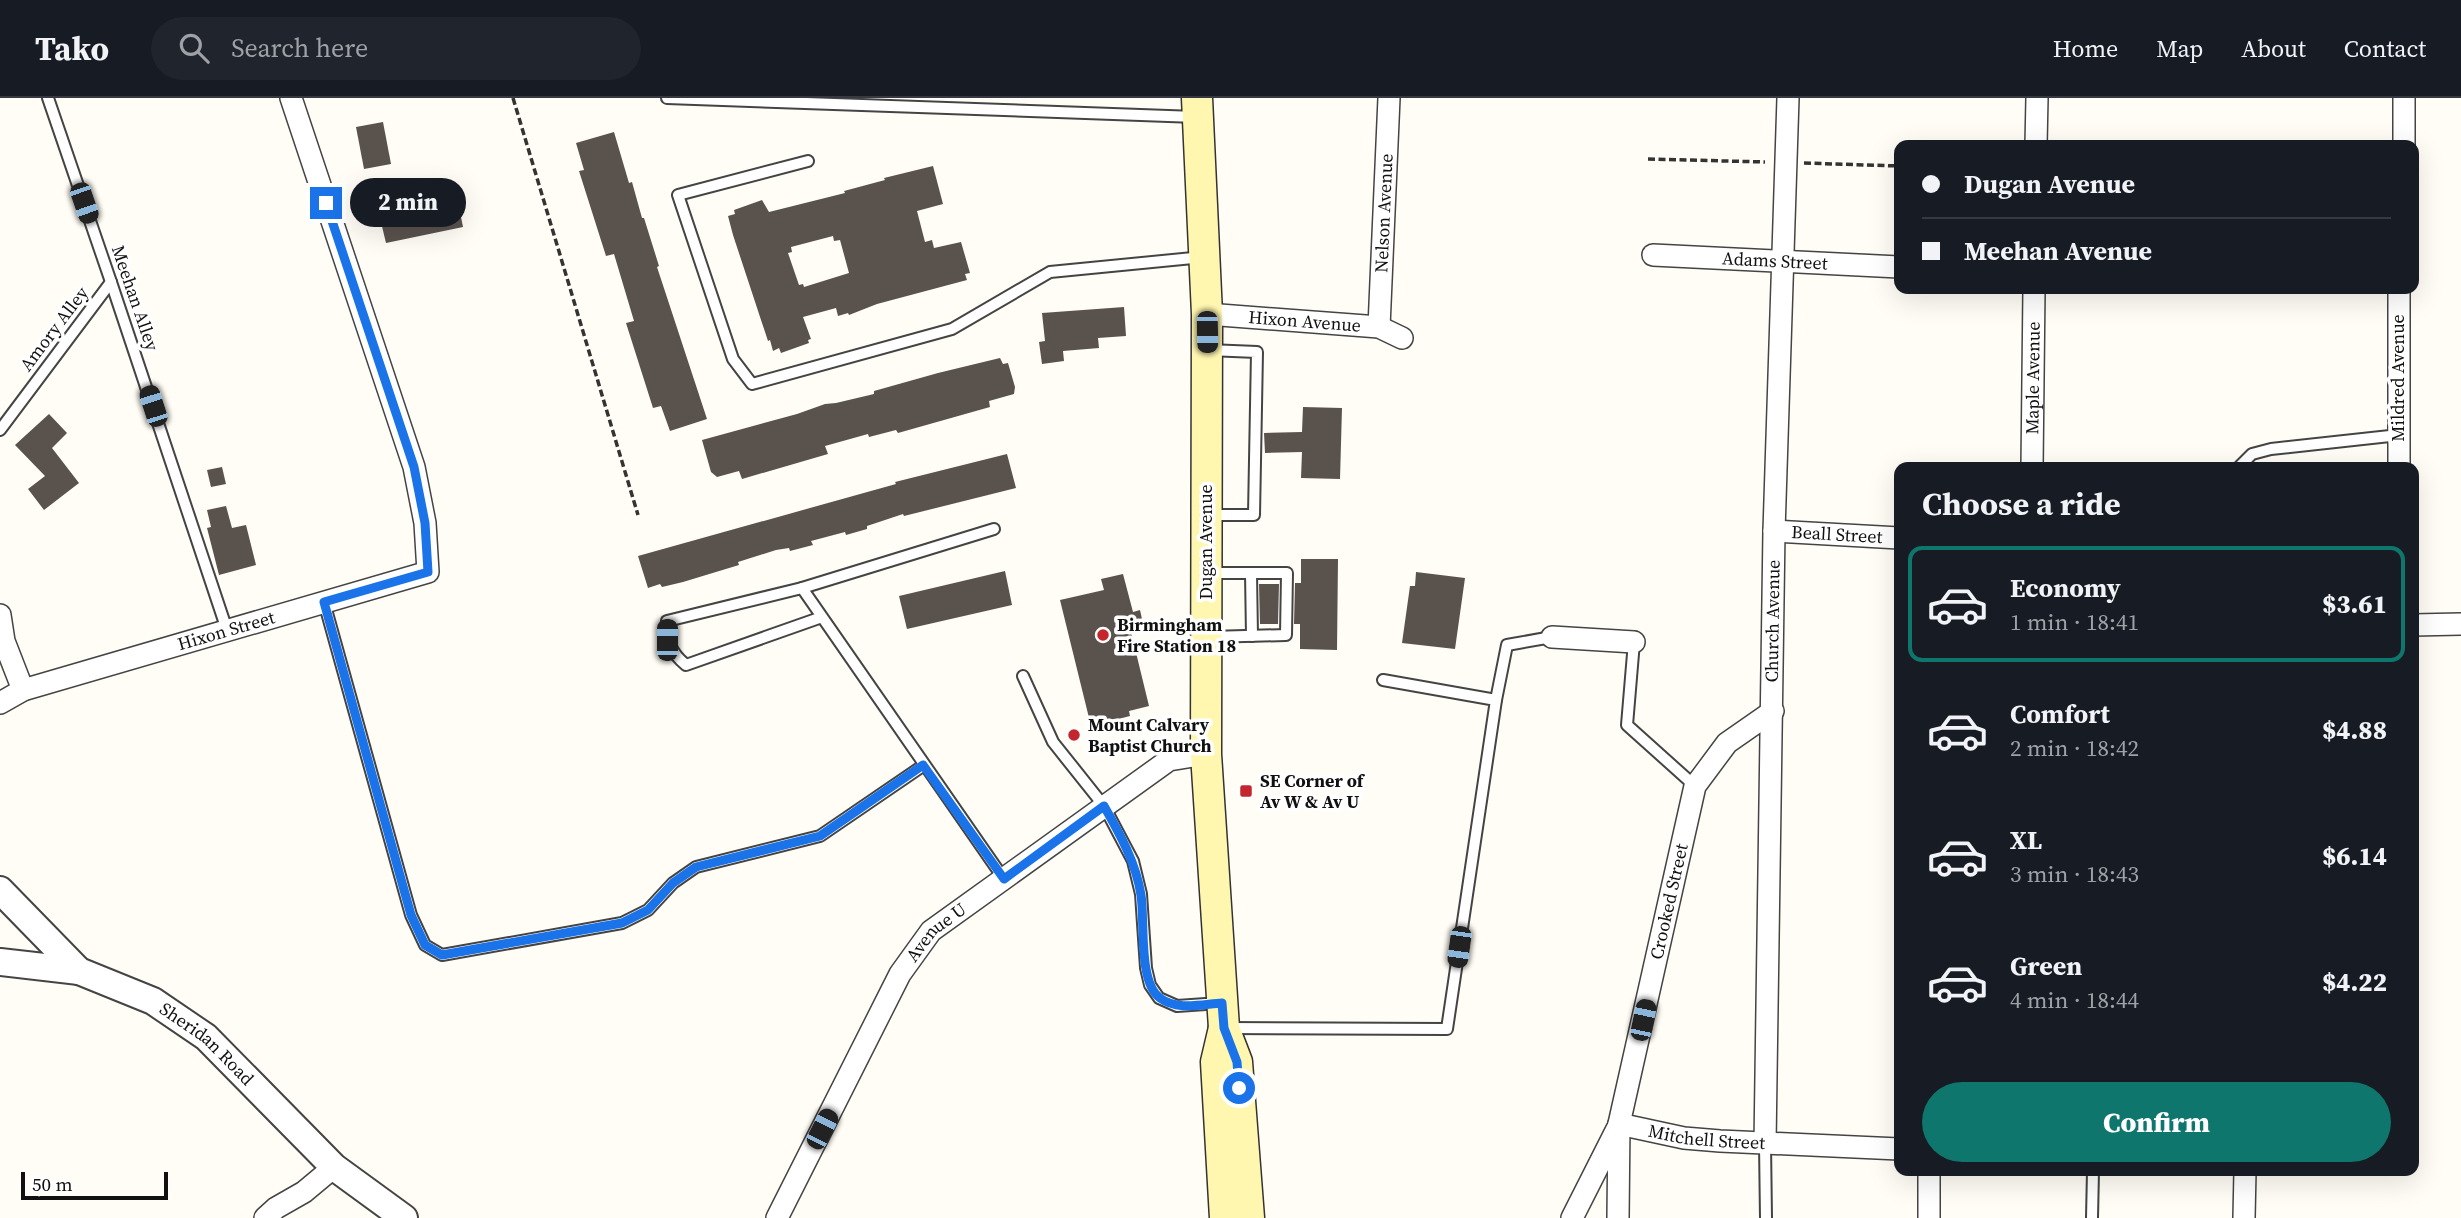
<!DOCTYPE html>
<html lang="en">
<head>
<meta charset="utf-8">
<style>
	body { margin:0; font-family:"Source Serif 4",serif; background:#20242c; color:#f1f3f6; height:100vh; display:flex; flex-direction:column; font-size:26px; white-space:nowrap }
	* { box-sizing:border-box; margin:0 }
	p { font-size:23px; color:#9ea1a6 }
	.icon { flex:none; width:38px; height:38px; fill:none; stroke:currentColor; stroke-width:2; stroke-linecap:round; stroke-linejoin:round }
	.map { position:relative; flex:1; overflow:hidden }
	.sheet { position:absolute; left:1894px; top:364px; width:525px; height:714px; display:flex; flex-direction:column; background:#171b24; border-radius:14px; box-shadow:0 7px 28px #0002 }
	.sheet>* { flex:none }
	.hud { position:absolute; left:1894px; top:42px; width:525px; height:154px; border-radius:14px; box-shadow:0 7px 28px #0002; display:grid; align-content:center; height:154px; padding:0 28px; background:#171b24 }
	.scale { position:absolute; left:21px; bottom:18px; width:147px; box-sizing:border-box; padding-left:7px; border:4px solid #111; border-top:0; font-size:19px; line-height:24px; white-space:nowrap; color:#111; -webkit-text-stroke:5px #fff; paint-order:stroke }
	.end { position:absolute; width:32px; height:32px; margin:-16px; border:9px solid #1a73e8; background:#fff; box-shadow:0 0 0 4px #fff }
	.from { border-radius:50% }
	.bubble { position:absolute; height:49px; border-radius:24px; background:#171b24; box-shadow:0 7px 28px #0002; font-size:23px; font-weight:800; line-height:49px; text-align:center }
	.car { position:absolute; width:21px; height:42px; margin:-21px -10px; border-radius:9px; box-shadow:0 0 5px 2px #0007; background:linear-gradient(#222 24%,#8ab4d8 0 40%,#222 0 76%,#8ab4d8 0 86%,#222 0) }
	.hud b { display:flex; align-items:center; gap:24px; height:66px; font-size:26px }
	.hud b+b { border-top:2px solid #363941 }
	.hud i { width:18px; height:18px; background:#f1f3f6 }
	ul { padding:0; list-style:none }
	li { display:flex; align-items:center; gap:21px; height:116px; margin:0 14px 10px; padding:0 14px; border:4px solid transparent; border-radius:14px }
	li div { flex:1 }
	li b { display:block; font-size:26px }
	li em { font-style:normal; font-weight:800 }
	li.selected { border-color:#0f766e }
	li>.icon { width:63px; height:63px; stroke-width:1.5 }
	h2 { padding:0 28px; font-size:32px; line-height:84px }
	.button { display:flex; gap:14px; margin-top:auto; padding:14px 28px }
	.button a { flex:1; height:80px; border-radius:42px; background:#0f766e; color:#fff; font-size:28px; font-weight:800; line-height:80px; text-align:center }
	header { display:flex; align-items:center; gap:42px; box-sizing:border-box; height:98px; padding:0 35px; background:#171b24; border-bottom:2px solid #363941 }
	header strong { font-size:33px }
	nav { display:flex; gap:38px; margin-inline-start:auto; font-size:24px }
	.search { width:490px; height:63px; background:#20242c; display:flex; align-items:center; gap:18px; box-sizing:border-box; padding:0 24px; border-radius:38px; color:#9ea1a6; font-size:26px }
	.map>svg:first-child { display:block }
</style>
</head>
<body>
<header>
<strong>Tako</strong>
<div class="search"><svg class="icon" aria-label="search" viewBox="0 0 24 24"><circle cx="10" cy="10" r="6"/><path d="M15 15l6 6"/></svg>Search here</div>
<nav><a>Home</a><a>Map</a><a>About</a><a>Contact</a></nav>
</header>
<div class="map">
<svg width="2461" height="1120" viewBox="0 0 2461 1120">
	<rect width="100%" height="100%" fill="#fffdf5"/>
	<!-- building -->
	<g fill="#5a524d" fill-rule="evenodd">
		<path d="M383 24 391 66 364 71 356 29Z"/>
		<path d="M614 34 629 85 632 84 642 120H644L659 168 657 169 707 321 670 333 661 308 653 310 626 225 634 223 614 156 606 158 579 73 584 72 576 45Z"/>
		<path d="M933 68 943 106 917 113 925 144 932 142 934 150 961 144 970 175 965 176 967 182 877 206 849 217 848 215 838 218 836 210 803 219 811 241 808 242 809 245 781 255 779 250 773 253 770 242 768 243 733 137 728 118 735 116 734 112 762 102 769 114 845 95 844 93 885 82 884 80ZM833 138 834 143 840 142 849 175 804 189 803 186 799 187 788 155 792 154 791 149Z"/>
		<path d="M458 104 463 129 386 145 380 120Z"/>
		<path d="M1124 209 1126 238 1098 240 1099 250 1063 253 1064 263 1042 266 1039 244 1045 243 1042 215Z"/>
		<path d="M1000 260 1003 266 1008 265 1015 289 1014 296 989 303 990 309 898 335 896 332 869 339 868 336 825 348 828 356 742 381 739 373 717 379 711 374 702 342 797 316 825 306 836 305 874 296V293L938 275Z"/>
		<path d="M1303 309 1342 310 1340 381 1301 380 1302 354 1265 355 1264 335 1302 334Z"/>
		<path d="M49 316 67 335 52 350 79 385 44 412 28 391 45 378 15 347Z"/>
		<path d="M1007 356 1016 390 904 418 903 416 867 428V431L846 437 845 434 811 443 813 447 790 453 789 450 776 452 738 464 739 467 683 484 662 489 660 486 648 490 638 458 896 386 895 384Z"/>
		<path d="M222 369 226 386 211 389 207 372Z"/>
		<path d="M226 408 232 430 246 427 256 467 219 477 207 430 211 429 207 412Z"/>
		<path d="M1301 461H1338L1337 552 1300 551V526H1294L1295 485H1301Z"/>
		<path d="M1005 473 1012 507 907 531 899 498Z"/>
		<path d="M1416 474 1465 480 1455 551 1402 545 1410 488H1415Z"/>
		<path d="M1123 476 1133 514 1140 512 1144 530 1131 534 1149 608 1129 613 1130 618 1091 628 1060 502 1104 492 1101 481Z"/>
		<path d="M1259 486H1279L1278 526H1260Z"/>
	</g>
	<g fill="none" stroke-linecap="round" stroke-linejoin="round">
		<!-- service casing -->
		<g stroke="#444" stroke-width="14">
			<g id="service">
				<path d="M48 0 111 184 227 532"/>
				<path d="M667 0 1196 19"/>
				<path d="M808 63 678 97 733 261 752 286 952 231 1050 174 1203 159"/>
				<path d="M1208 252 1257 254 1254 417H1209"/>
				<path d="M0 332 111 184"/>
				<path d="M2239 369 2252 356 2271 351 2399 337"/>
				<path d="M1251 475 1252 538"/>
				<path d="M802 490 994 431"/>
				<path d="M324 504 411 817 425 847 442 857 622 825 648 812 673 785 696 769 820 738 924 667"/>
				<path d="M822 519 686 567C670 554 667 543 667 523L802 490 1004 781"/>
				<path d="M1209 539 1286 537 1287 475H1209"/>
				<path d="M1634 544 1627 627 1695 688"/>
				<path d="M1023 578 1053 644 1104 708 1133 763 1141 796 1146 870 1150 887 1159 900 1177 908 1220 905"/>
				<path d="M1496 602 1507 547 1552 539"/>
				<path d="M1227 930 1447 931 1496 602 1383 582"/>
				<path d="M1765 1046 1766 1120"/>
				<path d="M2092 1120 2093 1073"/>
			</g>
		</g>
		<!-- minor casing -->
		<g stroke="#444" stroke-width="24">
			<g id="minor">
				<path d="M2036 47 2037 0"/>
				<path d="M2404 47V0"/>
				<path id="s1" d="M1653 157 1899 169"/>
				<path d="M2399 191V369"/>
				<path id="s2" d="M1207 216 1379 229 1402 240"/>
				<path id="s3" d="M1379 229 1389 0"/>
				<path id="s4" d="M2032 369 2034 191"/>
				<path id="s5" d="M1774 433 1899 440"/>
				<path d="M0 517 4 543 23 592"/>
				<path d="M2413 527 2461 526"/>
				<path d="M1552 539 1634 544"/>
				<path id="s6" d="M0 605 23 592 428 474 425 425 414 369 291 0"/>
				<path id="s7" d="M1619 1026 1684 1040 1720 1043 1899 1051"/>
				<path id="s8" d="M1765 1046 1774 433 1788 0"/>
				<path d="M265 1120 276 1110 304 1094 334 1069"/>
				<path id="s9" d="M777 1120 900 876 931 833 1169 662 1206 656"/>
				<path d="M1572 1120 1617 1031"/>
				<path id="s10" d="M1618 1120 1619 1026 1695 688 1727 645 1773 613"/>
				<path d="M1929 1120V1073"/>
				<path d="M2244 1120 2245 1073"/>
			</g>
		</g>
		<!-- tertiary casing -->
		<g stroke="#444" stroke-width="30">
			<g id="tertiary">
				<path id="s11" d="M0 792 79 873 153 903 206 939 334 1069 404 1120"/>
				<path d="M0 864 79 873"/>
			</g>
		</g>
		<!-- secondary casing -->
		<g stroke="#333" stroke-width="33">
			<g id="secondary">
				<path d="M1197 0 1207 216 1206 656 1224 930 1237 964 1249 1120"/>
				<path d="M1224 930 1216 964 1225 1120"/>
			</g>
		</g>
		<!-- path -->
		<g stroke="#333" stroke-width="3.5" stroke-dasharray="7 3.5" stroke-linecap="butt">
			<path d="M513 0 638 417"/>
			<path d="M1648 61 1765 64"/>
			<path d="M1804 65 1899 68"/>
		</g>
		<!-- service -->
		<use href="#service" stroke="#fff" stroke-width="10"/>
		<!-- minor -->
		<use href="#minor" stroke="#fff" stroke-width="21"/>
		<!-- tertiary -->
		<use href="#tertiary" stroke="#fff" stroke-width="26"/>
		<!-- secondary -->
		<use href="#secondary" stroke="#fff6b0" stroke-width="30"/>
	</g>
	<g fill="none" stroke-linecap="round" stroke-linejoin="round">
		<!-- route -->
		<path stroke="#1a73e8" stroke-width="9" d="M326 105 414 369 425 425 428 474 324 504 411 817 425 847 442 857 622 825 648 812 673 785 696 769 820 738 923 667 1004 781 1104 708C1120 736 1136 765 1141 797 1145 822 1138 885 1160 900 1177 913 1203 906 1222 905L1224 930 1237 964 1239 990"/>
	</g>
	<!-- markers -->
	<g fill="#c4262e" stroke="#fff" stroke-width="2.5">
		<circle cx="1103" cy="537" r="7"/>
		<circle cx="1074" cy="637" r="7"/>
		<rect x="1239" y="686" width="14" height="14" rx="3.5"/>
	</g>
	<g text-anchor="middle" stroke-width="7" stroke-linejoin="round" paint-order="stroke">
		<!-- street labels -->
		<g font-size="18" fill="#111" stroke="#fff">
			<text dy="6" stroke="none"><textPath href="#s3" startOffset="114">Nelson Avenue</textPath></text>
			<text dy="6" stroke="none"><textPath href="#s1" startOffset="122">Adams Street</textPath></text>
			<text transform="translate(135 200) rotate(71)" y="6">Meehan Alley</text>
			<text dy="6" stroke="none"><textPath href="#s2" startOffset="98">Hixon Avenue</textPath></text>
			<text transform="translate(54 231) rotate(-53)" y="6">Amory Alley</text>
			<text dy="6" stroke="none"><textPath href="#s4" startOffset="89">Maple Avenue</textPath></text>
			<text transform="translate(2398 280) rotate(-90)" y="6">Mildred Avenue</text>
			<text dy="6" stroke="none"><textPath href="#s5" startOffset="63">Beall Street</textPath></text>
			<text transform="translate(1206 444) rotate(-90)" y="6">Dugan Avenue</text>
			<text dy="6" stroke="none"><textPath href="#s8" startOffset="523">Church Avenue</textPath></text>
			<text dy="6" stroke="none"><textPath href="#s6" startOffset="238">Hixon Street</textPath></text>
			<text dy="6" stroke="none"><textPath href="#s10" startOffset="322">Crooked Street</textPath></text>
			<text dy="6" stroke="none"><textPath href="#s9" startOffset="329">Avenue U</textPath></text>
			<text dy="6" stroke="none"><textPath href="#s11" startOffset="262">Sheridan Road</textPath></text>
			<text dy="6" stroke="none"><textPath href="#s7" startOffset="89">Mitchell Street</textPath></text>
		</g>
		<!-- poi labels -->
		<g font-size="18" font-weight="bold" fill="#111" stroke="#fff" text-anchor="start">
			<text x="1117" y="533">Birmingham<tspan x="1117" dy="21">Fire Station 18</tspan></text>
			<text x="1088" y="633">Mount Calvary<tspan x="1088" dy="21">Baptist Church</tspan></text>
			<text x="1260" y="689">SE Corner of<tspan x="1260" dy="21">Av W &amp; Av U</tspan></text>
		</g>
	</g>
</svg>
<div class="scale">50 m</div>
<i class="end from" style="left:1239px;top:990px"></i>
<i class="end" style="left:326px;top:105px"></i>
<div class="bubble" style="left:350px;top:80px;width:116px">2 min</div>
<i class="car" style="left:84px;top:105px;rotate:161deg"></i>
<i class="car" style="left:1207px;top:234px;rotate:179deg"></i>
<i class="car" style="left:153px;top:308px;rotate:342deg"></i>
<i class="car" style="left:667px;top:542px;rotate:0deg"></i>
<i class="car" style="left:1459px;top:849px;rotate:188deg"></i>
<i class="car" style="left:1643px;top:922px;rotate:12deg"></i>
<i class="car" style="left:822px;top:1031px;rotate:27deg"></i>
<div class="hud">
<b><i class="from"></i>Dugan Avenue</b>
<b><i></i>Meehan Avenue</b>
</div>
<section class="sheet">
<h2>Choose a ride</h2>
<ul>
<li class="selected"><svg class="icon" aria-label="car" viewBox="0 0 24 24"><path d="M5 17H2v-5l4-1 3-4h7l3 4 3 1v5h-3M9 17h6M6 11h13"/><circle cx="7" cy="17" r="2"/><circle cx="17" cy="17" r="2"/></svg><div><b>Economy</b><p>1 min · 18:41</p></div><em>$3.61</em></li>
<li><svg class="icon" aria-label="car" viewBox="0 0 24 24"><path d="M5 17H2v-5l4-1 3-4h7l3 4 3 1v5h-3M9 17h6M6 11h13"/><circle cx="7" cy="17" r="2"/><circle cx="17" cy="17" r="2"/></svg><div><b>Comfort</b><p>2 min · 18:42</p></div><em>$4.88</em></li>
<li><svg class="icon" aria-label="car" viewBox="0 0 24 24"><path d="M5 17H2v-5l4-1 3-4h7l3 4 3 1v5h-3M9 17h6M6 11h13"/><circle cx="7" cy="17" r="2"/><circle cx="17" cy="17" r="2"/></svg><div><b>XL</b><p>3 min · 18:43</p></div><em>$6.14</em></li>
<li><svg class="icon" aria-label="car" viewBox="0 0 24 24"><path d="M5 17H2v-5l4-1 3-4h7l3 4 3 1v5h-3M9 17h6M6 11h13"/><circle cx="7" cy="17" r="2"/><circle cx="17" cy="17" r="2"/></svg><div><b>Green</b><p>4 min · 18:44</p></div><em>$4.22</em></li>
</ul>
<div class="button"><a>Confirm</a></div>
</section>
</div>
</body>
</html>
